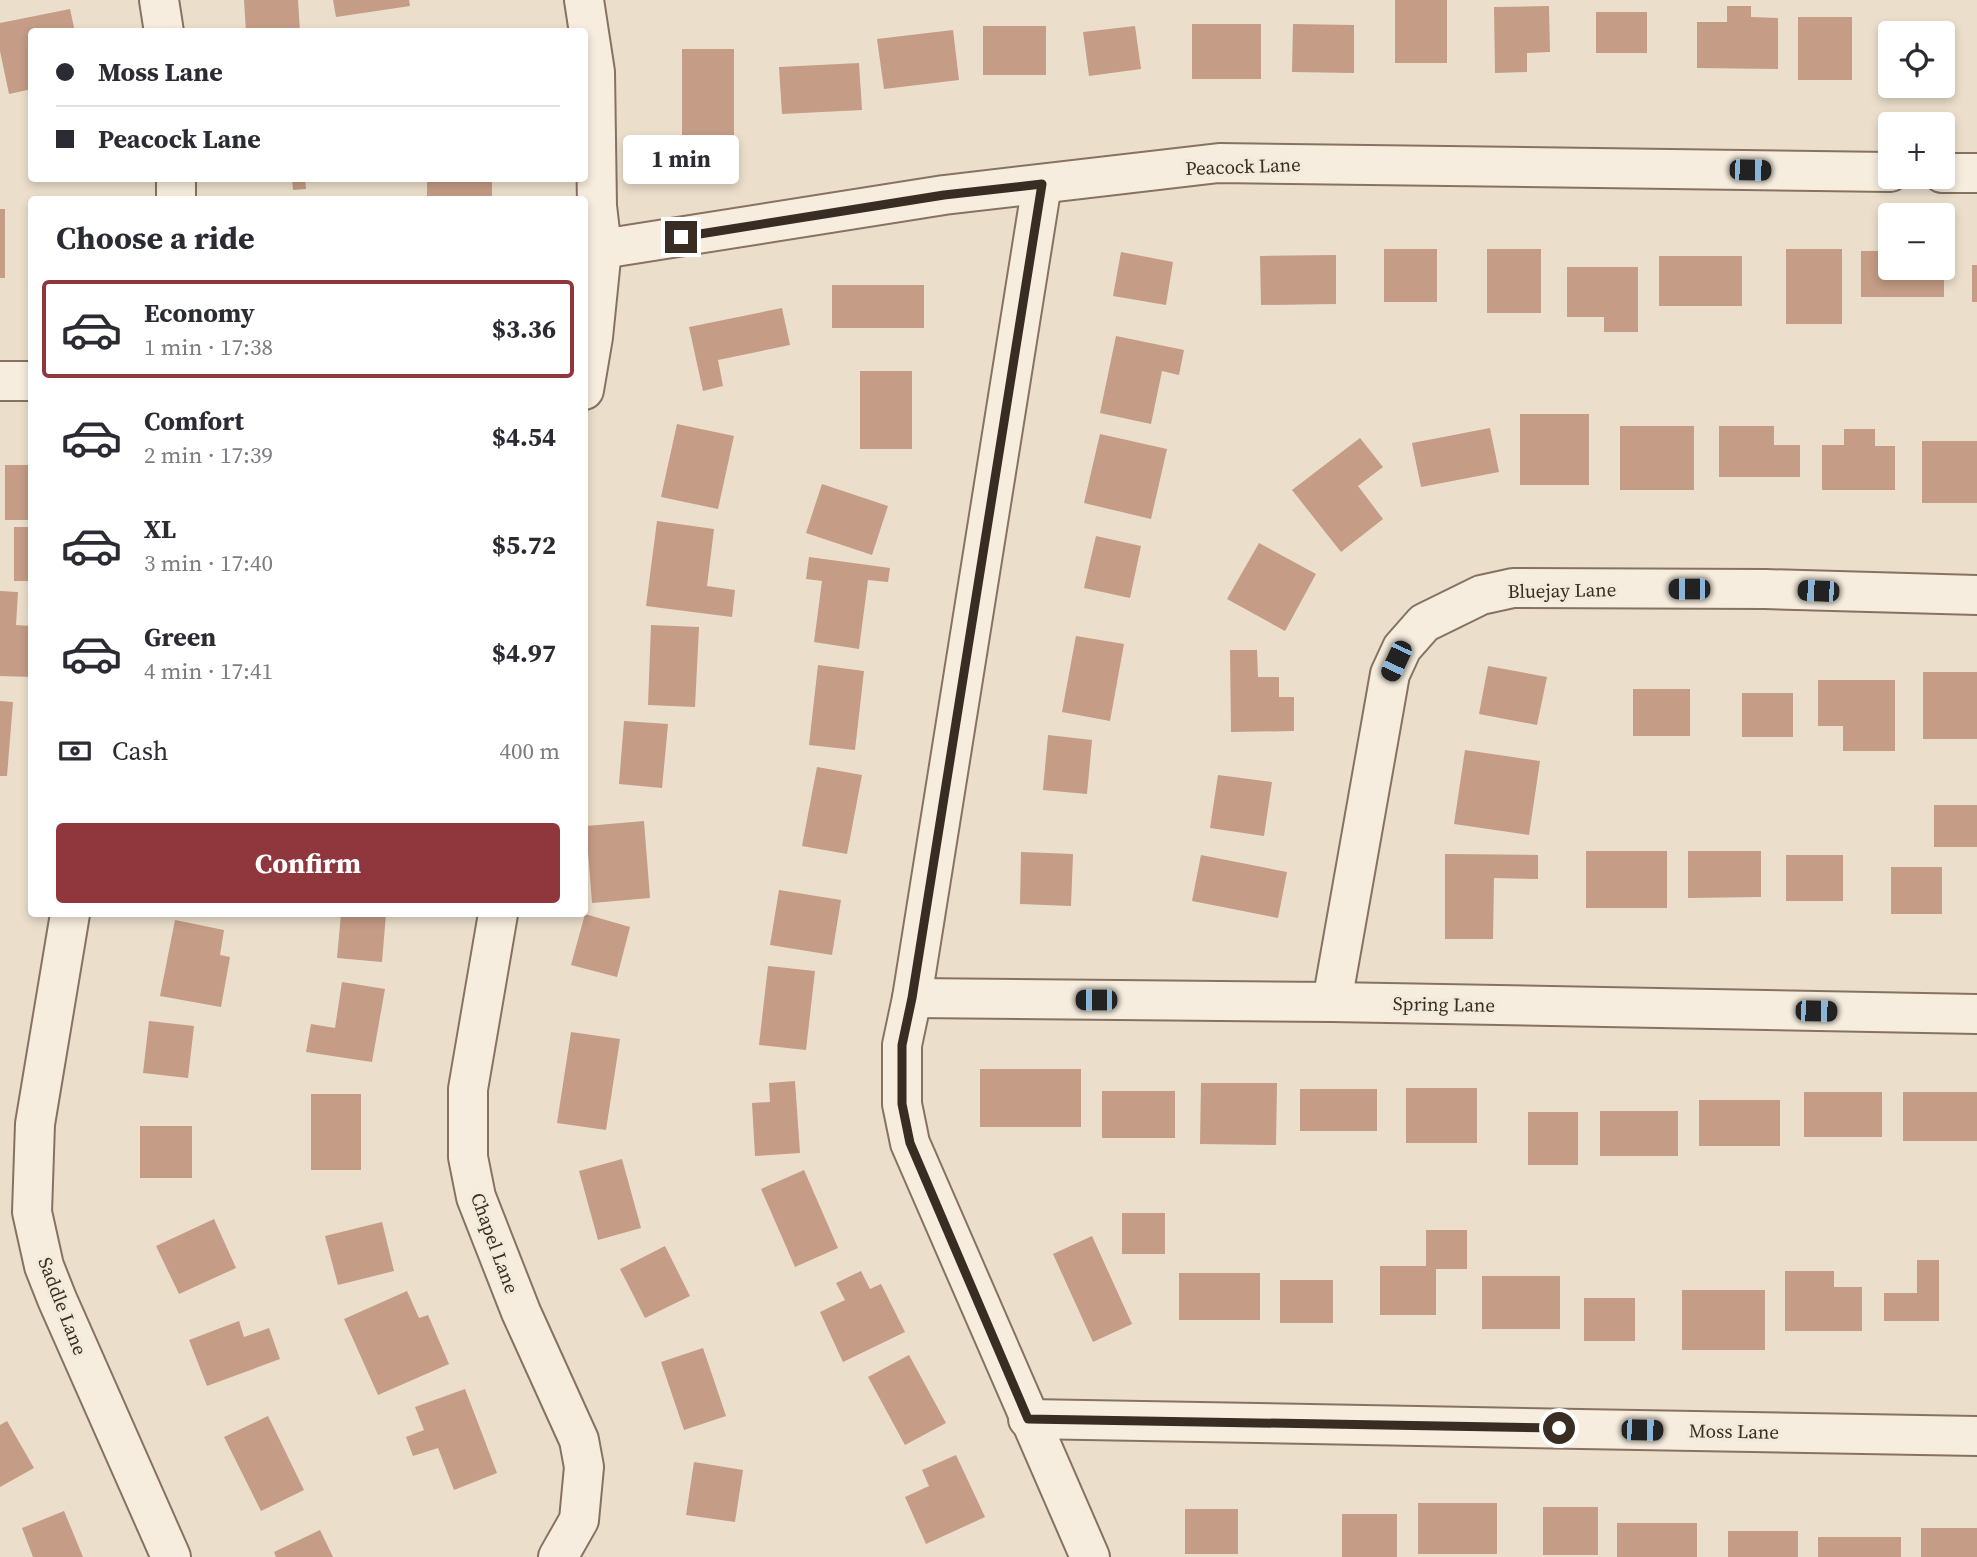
<!DOCTYPE html>
<html lang="en">
<head>
<meta charset="utf-8">
<style>
	body { margin:0; font-family:"Source Serif 4",serif; background:#f2f2f3; color:#2b2b33; height:100vh; display:flex; flex-direction:column; font-size:26px; white-space:nowrap }
	* { box-sizing:border-box; margin:0 }
	p { font-size:23px; color:#7c7c81 }
	.icon { flex:none; width:38px; height:38px; fill:none; stroke:currentColor; stroke-width:2; stroke-linecap:round; stroke-linejoin:round }
	.map { position:relative; flex:1; overflow:hidden }
	.side { position:absolute; left:28px; top:196px; width:560px; height:721px; display:flex; flex-direction:column; background:#fff; border-radius:7px; box-shadow:0 4px 10px #0003 }
	.side>* { flex:none }
	.guide { position:absolute; left:28px; top:28px; width:560px; height:154px; border-radius:7px; box-shadow:0 4px 10px #0003; display:grid; align-content:center; height:154px; padding:0 28px; background:#fff }
	.fabs { position:absolute; left:1878px; top:21px; display:grid; gap:14px }
	.fabs a { display:grid; place-items:center; width:77px; height:77px; border-radius:7px; background:#fff; box-shadow:0 4px 10px #0003; font-size:35px }
	.end { position:absolute; width:32px; height:32px; margin:-16px; border:9px solid #392c23; background:#fff; box-shadow:0 0 0 4px #fff }
	.from { border-radius:50% }
	.bubble { position:absolute; height:49px; border-radius:7px; background:#fff; box-shadow:0 4px 10px #0003; font-size:23px; font-weight:700; line-height:49px; text-align:center }
	.car { position:absolute; width:21px; height:42px; margin:-21px -10px; border-radius:9px; box-shadow:0 0 5px 2px #0007; background:linear-gradient(#222 24%,#8ab4d8 0 40%,#222 0 76%,#8ab4d8 0 86%,#222 0) }
	.guide b { display:flex; align-items:center; gap:24px; height:66px; font-size:26px }
	.guide b+b { border-top:2px solid #e1e1e2 }
	.guide i { width:18px; height:18px; background:#2b2b33 }
	ul { padding:0; list-style:none }
	li { display:flex; align-items:center; gap:21px; height:98px; margin:0 14px 10px; padding:0 14px; border:4px solid transparent; border-radius:7px }
	li div { flex:1 }
	li b { display:block; font-size:26px }
	li em { font-style:normal; font-weight:700 }
	li.current { border-color:#90373d }
	li>.icon { width:63px; height:63px; stroke-width:1.5 }
	h2 { padding:0 28px; font-size:32px; line-height:84px }
	.pay { display:flex; align-items:center; gap:18px; height:77px; padding:0 28px; font-size:26px }
	.pay p { margin-inline-start:auto }
	.cta { display:flex; gap:14px; margin-top:auto; padding:14px 28px }
	.cta a { flex:1; height:80px; border-radius:7px; background:#90373d; color:#fff; font-size:28px; font-weight:700; line-height:80px; text-align:center }
	.map>svg:first-child { display:block }
</style>
</head>
<body>
<div class="map">
<svg width="1977" height="1557" viewBox="0 0 1977 1557">
	<rect width="100%" height="100%" fill="#ebdfcb"/>
	<!-- building -->
	<g fill="#c59c85">
		<path d="M244 0H298L300 32H246Z"/>
		<path d="M333 0H409L410 6 336 17Z"/>
		<rect x="1395" y="0" width="52" height="63"/>
		<path d="M1549 6 1550 52 1527 53V72L1495 73 1494 7Z"/>
		<path d="M1727 6H1751V17L1778 18V69L1697 68V22H1727Z"/>
		<path d="M70 9 75 32H32V89L9 94 0 51V23Z"/>
		<rect x="1596" y="12" width="51" height="41"/>
		<rect x="1798" y="17" width="54" height="63"/>
		<rect x="1192" y="24" width="69" height="55"/>
		<path d="M1293 24 1354 25V73L1292 72Z"/>
		<rect x="983" y="26" width="63" height="49"/>
		<path d="M1135 26 1141 69 1089 76 1083 32Z"/>
		<path d="M953 30 959 80 884 89 877 39Z"/>
		<rect x="1942" y="37" width="12" height="46"/>
		<rect x="682" y="49" width="52" height="90"/>
		<path d="M859 63 862 110 782 114 779 67Z"/>
		<path d="M292 178H305L306 189 293 190Z"/>
		<rect x="427" y="178" width="65" height="22"/>
		<rect x="0" y="209" width="5" height="69"/>
		<rect x="1384" y="249" width="53" height="53"/>
		<rect x="1487" y="249" width="54" height="64"/>
		<rect x="1786" y="249" width="56" height="75"/>
		<path d="M1861 251H1890V268H1944V297H1861Z"/>
		<path d="M1121 252 1173 262 1166 305 1113 296Z"/>
		<path d="M1336 255V304L1261 305 1260 256Z"/>
		<rect x="1659" y="256" width="83" height="50"/>
		<rect x="1972" y="265" width="5" height="37"/>
		<path d="M1567 267H1638V332H1604V317H1567Z"/>
		<rect x="832" y="285" width="92" height="43"/>
		<path d="M782 308 790 345 718 360 723 386 703 391 689 327Z"/>
		<path d="M1116 336 1184 350 1179 375 1162 371 1151 424 1100 413Z"/>
		<rect x="860" y="371" width="52" height="78"/>
		<rect x="1520" y="414" width="69" height="71"/>
		<path d="M677 424 734 436 718 509 661 497Z"/>
		<rect x="1620" y="426" width="74" height="64"/>
		<path d="M1719 426H1774V445H1800V477H1719Z"/>
		<path d="M1490 428 1499 472 1421 487 1412 443Z"/>
		<path d="M1844 429H1875V446H1895V490H1822V445H1844Z"/>
		<path d="M1100 434 1167 449 1151 519 1084 503Z"/>
		<path d="M1360 438 1383 467 1358 486 1383 519 1341 552 1292 490Z"/>
		<rect x="1922" y="441" width="55" height="62"/>
		<rect x="5" y="465" width="27" height="55"/>
		<path d="M822 484 888 506 872 555 806 533Z"/>
		<path d="M657 521 714 529 707 586 735 590 732 617 646 606Z"/>
		<rect x="14" y="527" width="18" height="54"/>
		<path d="M1096 536 1141 546 1130 598 1084 588Z"/>
		<path d="M1259 543 1316 574 1285 631 1227 599Z"/>
		<path d="M809 557 890 568 888 582 868 580 859 649 814 642 822 581 806 579Z"/>
		<path d="M0 591 18 592 16 625 32 626V677L0 676Z"/>
		<path d="M651 625 699 627 695 707 648 705Z"/>
		<path d="M1076 636 1124 644 1110 721 1062 712Z"/>
		<path d="M1230 650H1257L1258 677H1279V697H1294V731L1231 732Z"/>
		<path d="M818 665 864 671 855 750 809 745Z"/>
		<path d="M1488 666 1547 677 1537 725 1479 714Z"/>
		<rect x="1923" y="672" width="54" height="67"/>
		<path d="M1818 680H1895V751H1843V726H1818Z"/>
		<rect x="1633" y="689" width="57" height="47"/>
		<rect x="1742" y="693" width="51" height="44"/>
		<path d="M0 701 13 702 7 776H0Z"/>
		<path d="M624 721 668 724 662 788 619 784Z"/>
		<path d="M1048 735 1092 740 1087 794 1043 790Z"/>
		<path d="M1465 750 1540 761 1529 835 1454 824Z"/>
		<path d="M817 767 862 775 847 854 802 846Z"/>
		<path d="M1218 775 1272 782 1264 836 1210 828Z"/>
		<rect x="1934" y="805" width="43" height="42"/>
		<path d="M644 821 650 898 592 903 586 826Z"/>
		<rect x="1586" y="851" width="81" height="57"/>
		<path d="M1688 851H1761V897L1688 898Z"/>
		<path d="M1021 852 1073 854 1071 906 1020 904Z"/>
		<path d="M1445 854 1538 855V879L1494 878 1493 939H1445Z"/>
		<path d="M1201 855 1287 872 1278 918 1192 901Z"/>
		<rect x="1786" y="855" width="57" height="46"/>
		<rect x="1891" y="867" width="51" height="47"/>
		<path d="M779 890 841 900 832 955 770 945Z"/>
		<path d="M341 914H386L382 962 337 958Z"/>
		<path d="M585 914 630 927 617 977 571 965Z"/>
		<path d="M175 920 224 930 220 955 230 957 221 1007 160 996Z"/>
		<path d="M768 966 815 971 806 1050 759 1045Z"/>
		<path d="M342 982 385 989 372 1062 306 1052 311 1024 335 1028Z"/>
		<path d="M149 1021 194 1026 188 1078 143 1073Z"/>
		<path d="M571 1032 620 1039 606 1130 557 1123Z"/>
		<rect x="980" y="1069" width="101" height="58"/>
		<path d="M795 1081 800 1153 755 1156 752 1103 770 1102 769 1083Z"/>
		<path d="M1201 1083H1277L1276 1145 1200 1144Z"/>
		<rect x="1406" y="1088" width="71" height="55"/>
		<rect x="1300" y="1089" width="77" height="42"/>
		<rect x="1102" y="1091" width="73" height="47"/>
		<rect x="1804" y="1092" width="78" height="45"/>
		<rect x="1903" y="1092" width="74" height="49"/>
		<rect x="311" y="1094" width="50" height="76"/>
		<rect x="1699" y="1100" width="81" height="46"/>
		<rect x="1600" y="1111" width="78" height="45"/>
		<rect x="1528" y="1112" width="50" height="53"/>
		<rect x="140" y="1126" width="52" height="52"/>
		<path d="M622 1159 641 1228 598 1240 579 1171Z"/>
		<path d="M804 1170 838 1248 795 1267 761 1189Z"/>
		<rect x="1122" y="1213" width="43" height="41"/>
		<path d="M214 1219 236 1268 179 1294 156 1246Z"/>
		<path d="M382 1222 394 1271 338 1285 325 1236Z"/>
		<path d="M1426 1230H1467V1269H1436V1315H1380V1266H1426Z"/>
		<path d="M1092 1236 1132 1324 1093 1342 1053 1254Z"/>
		<path d="M665 1246 690 1296 645 1318 620 1269Z"/>
		<path d="M1917 1260H1939V1321H1884V1293H1917Z"/>
		<path d="M861 1271 870 1289 881 1284 905 1332 843 1362 820 1312 845 1300 836 1283Z"/>
		<path d="M1785 1271H1834V1287H1862V1331H1785Z"/>
		<rect x="1179" y="1273" width="81" height="47"/>
		<rect x="1482" y="1276" width="78" height="53"/>
		<rect x="1280" y="1280" width="53" height="43"/>
		<rect x="1682" y="1290" width="83" height="60"/>
		<path d="M407 1291 419 1318 428 1315 449 1364 378 1395 344 1319Z"/>
		<rect x="1584" y="1298" width="51" height="43"/>
		<path d="M239 1321 244 1337 269 1328 280 1359 207 1386 189 1340Z"/>
		<path d="M703 1348 726 1416 684 1430 661 1362Z"/>
		<path d="M909 1355 946 1423 905 1445 868 1377Z"/>
		<path d="M465 1389 497 1473 454 1490 438 1448 413 1456 406 1437 424 1430 415 1407Z"/>
		<path d="M268 1416 304 1490 261 1511 224 1437Z"/>
		<path d="M7 1421 34 1468 0 1487V1425Z"/>
		<path d="M956 1455 985 1517 926 1544 905 1497 929 1486 922 1470Z"/>
		<path d="M694 1462 743 1470 735 1522 686 1515Z"/>
		<rect x="1418" y="1503" width="79" height="51"/>
		<rect x="1543" y="1507" width="55" height="48"/>
		<rect x="1185" y="1509" width="53" height="45"/>
		<path d="M64 1511 83 1557H33L22 1528Z"/>
		<rect x="1342" y="1514" width="55" height="43"/>
		<rect x="1617" y="1523" width="80" height="34"/>
		<rect x="1921" y="1528" width="56" height="29"/>
		<path d="M320 1530 333 1557H276L274 1552Z"/>
		<rect x="1728" y="1531" width="70" height="26"/>
		<rect x="1818" y="1537" width="83" height="20"/>
	</g>
	<g fill="none" stroke-linecap="round" stroke-linejoin="round">
		<!-- minor casing -->
		<g stroke="#877261" stroke-width="42">
			<g id="minor">
				<path d="M159 0 164 32"/>
				<path d="M584 0 595 72 597 206 602 249 593 337 584 390"/>
				<path d="M1942 173H1977"/>
				<path d="M176 178V200"/>
				<path d="M1042 184 912 998 902 1045V1104L910 1143 1090 1557"/>
				<path d="M602 249 944 195 1219 163 1890 172"/>
				<path d="M0 381H32"/>
				<path d="M70 914 35 1124 32 1212 44 1266 57 1299 171 1557"/>
				<path d="M498 914 468 1089V1157L476 1197 521 1312 579 1440 584 1467 579 1520 558 1557"/>
				<path d="M912 998 1332 1002 1977 1014"/>
				<path d="M1332 1002 1390 674 1402 648 1424 623 1481 595 1513 588 1765 589 1977 595"/>
				<path d="M1028 1419 1977 1436"/>
			</g>
		</g>
		<!-- minor -->
		<use href="#minor" stroke="#f6edde" stroke-width="38"/>
	</g>
	<g fill="none" stroke-linecap="round" stroke-linejoin="round">
		<!-- route -->
		<path stroke="#392c23" stroke-width="9" d="M681 237 944 195 1042 184 912 998 902 1045V1104L910 1143 1028 1419 1559 1428"/>
	</g>
	<g text-anchor="middle" stroke-width="6" stroke-linejoin="round" paint-order="stroke">
		<!-- street labels -->
		<g font-size="19" fill="#392c23" stroke="#f3eada">
			<text transform="translate(1243 166) rotate(-2)" y="7">Peacock Lane</text>
			<text transform="translate(1562 590) rotate(-1)" y="7">Bluejay Lane</text>
			<text transform="translate(1444 1004) rotate(1)" y="7">Spring Lane</text>
			<text transform="translate(495 1243) rotate(70)" y="7">Chapel Lane</text>
			<text transform="translate(63 1306) rotate(69)" y="7">Saddle Lane</text>
			<text transform="translate(1734 1431) rotate(1)" y="7">Moss Lane</text>
		</g>
	</g>
</svg>
<div class="fabs">
<a><svg class="icon" aria-label="locate" viewBox="0 0 24 24"><circle cx="12" cy="12" r="6"/><path d="M12 2v4M12 18v4M2 12h4M18 12h4"/></svg></a>
<a>+</a>
<a>−</a>
</div>
<i class="end from" style="left:1559px;top:1428px"></i>
<i class="end" style="left:681px;top:237px"></i>
<div class="bubble" style="left:623px;top:135px;width:116px">1 min</div>
<i class="car" style="left:1750px;top:170px;rotate:91deg"></i>
<i class="car" style="left:1689px;top:589px;rotate:270deg"></i>
<i class="car" style="left:1818px;top:591px;rotate:272deg"></i>
<i class="car" style="left:1396px;top:661px;rotate:205deg"></i>
<i class="car" style="left:1096px;top:1000px;rotate:270deg"></i>
<i class="car" style="left:1816px;top:1011px;rotate:91deg"></i>
<i class="car" style="left:1642px;top:1430px;rotate:91deg"></i>
<div class="guide">
<b><i class="from"></i>Moss Lane</b>
<b><i></i>Peacock Lane</b>
</div>
<section class="side">
<h2>Choose a ride</h2>
<ul>
<li class="current"><svg class="icon" aria-label="car" viewBox="0 0 24 24"><path d="M5 17H2v-5l4-1 3-4h7l3 4 3 1v5h-3M9 17h6M6 11h13"/><circle cx="7" cy="17" r="2"/><circle cx="17" cy="17" r="2"/></svg><div><b>Economy</b><p>1 min · 17:38</p></div><em>$3.36</em></li>
<li><svg class="icon" aria-label="car" viewBox="0 0 24 24"><path d="M5 17H2v-5l4-1 3-4h7l3 4 3 1v5h-3M9 17h6M6 11h13"/><circle cx="7" cy="17" r="2"/><circle cx="17" cy="17" r="2"/></svg><div><b>Comfort</b><p>2 min · 17:39</p></div><em>$4.54</em></li>
<li><svg class="icon" aria-label="car" viewBox="0 0 24 24"><path d="M5 17H2v-5l4-1 3-4h7l3 4 3 1v5h-3M9 17h6M6 11h13"/><circle cx="7" cy="17" r="2"/><circle cx="17" cy="17" r="2"/></svg><div><b>XL</b><p>3 min · 17:40</p></div><em>$5.72</em></li>
<li><svg class="icon" aria-label="car" viewBox="0 0 24 24"><path d="M5 17H2v-5l4-1 3-4h7l3 4 3 1v5h-3M9 17h6M6 11h13"/><circle cx="7" cy="17" r="2"/><circle cx="17" cy="17" r="2"/></svg><div><b>Green</b><p>4 min · 17:41</p></div><em>$4.97</em></li>
</ul>
<div class="pay"><svg class="icon" aria-label="cash" viewBox="0 0 24 24"><path d="M3 7h18v10H3z"/><circle cx="12" cy="12" r="2"/></svg>Cash<p>400 m</p></div>
<div class="cta"><a>Confirm</a></div>
</section>
</div>
</body>
</html>
